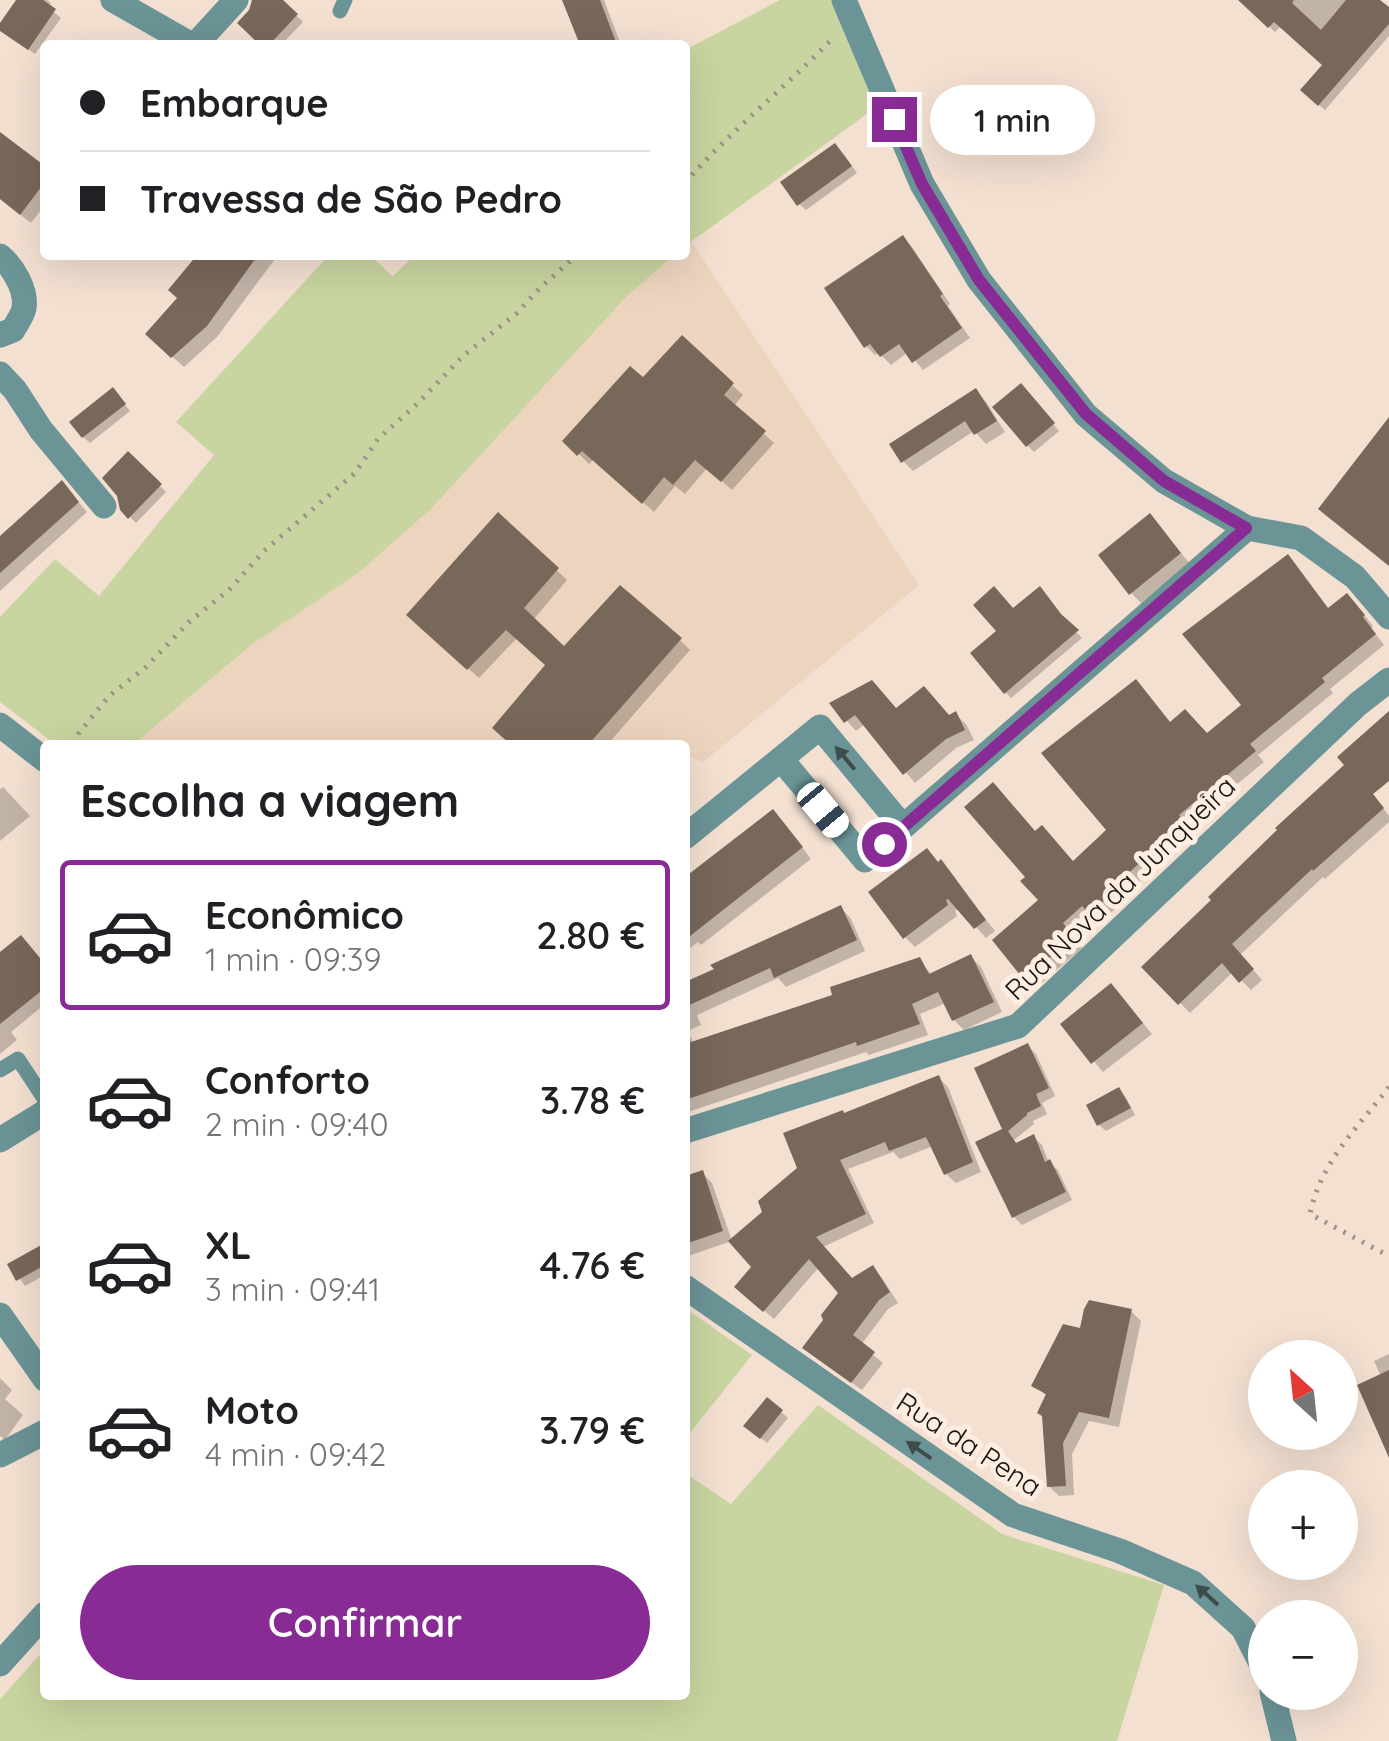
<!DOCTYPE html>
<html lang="pt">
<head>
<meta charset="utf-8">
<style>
	body { margin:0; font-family:Quicksand,sans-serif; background:#f2f2f2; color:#202124; height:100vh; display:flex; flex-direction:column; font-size:38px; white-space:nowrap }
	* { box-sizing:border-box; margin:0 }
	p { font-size:32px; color:#757577 }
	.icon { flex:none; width:55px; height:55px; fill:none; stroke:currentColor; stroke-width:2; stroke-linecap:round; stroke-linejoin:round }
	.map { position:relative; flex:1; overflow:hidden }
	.details { position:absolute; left:40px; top:740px; width:650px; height:960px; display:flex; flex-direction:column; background:#fff; border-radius:10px; box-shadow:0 10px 40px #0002 }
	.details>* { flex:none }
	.hud { position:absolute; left:40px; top:40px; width:650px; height:220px; border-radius:10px; box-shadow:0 10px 40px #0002; display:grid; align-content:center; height:220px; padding:0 40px; background:#fff }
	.needle { width:65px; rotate:333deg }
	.fabs { position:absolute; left:1248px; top:1340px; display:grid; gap:20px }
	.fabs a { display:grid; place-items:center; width:110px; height:110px; border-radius:50%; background:#fff; box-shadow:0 10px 40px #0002; font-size:50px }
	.end { position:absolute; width:45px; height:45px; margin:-22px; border:12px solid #892b95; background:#fff; box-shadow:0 0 0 5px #fff }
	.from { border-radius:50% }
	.bubble { position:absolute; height:70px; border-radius:35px; background:#fff; box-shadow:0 10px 40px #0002; font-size:32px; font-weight:600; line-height:70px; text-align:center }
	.car { position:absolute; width:30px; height:60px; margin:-30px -15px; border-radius:12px; box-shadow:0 0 8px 2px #0007; background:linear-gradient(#fff 24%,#345 0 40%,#fff 0 76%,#345 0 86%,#fff 0) }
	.hud b { display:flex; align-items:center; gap:35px; height:95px; font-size:38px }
	.hud b+b { border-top:2px solid #e0e0e0 }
	.hud i { width:25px; height:25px; background:#202124 }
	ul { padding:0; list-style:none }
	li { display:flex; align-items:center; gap:30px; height:150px; margin:0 20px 15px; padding:0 20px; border:5px solid transparent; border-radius:10px }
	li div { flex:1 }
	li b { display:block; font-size:38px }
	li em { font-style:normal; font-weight:600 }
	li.active { border-color:#892b95 }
	li>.icon { width:90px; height:90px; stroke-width:1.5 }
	h2 { padding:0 40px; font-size:45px; line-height:120px }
	.button { display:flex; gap:20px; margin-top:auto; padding:20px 40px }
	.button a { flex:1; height:115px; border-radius:60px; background:#892b95; color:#fff; font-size:40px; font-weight:600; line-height:115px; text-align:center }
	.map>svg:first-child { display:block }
</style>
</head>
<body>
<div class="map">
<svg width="1389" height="1741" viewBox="0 0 1389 1741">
	<rect width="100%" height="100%" fill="#f3e0d1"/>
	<!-- built -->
	<path fill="#edd4bf" d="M691 241 919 585 702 763 692 757 685 763V745H133L251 645 357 574 430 510 626 296 674 255H685V246Z"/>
	<!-- green -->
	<g fill="#c8d5a0">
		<path d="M780 0H834L878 106 685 246V50Z"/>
		<path d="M329 255H369L393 276 415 255H674L626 297 430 510 357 574 251 645 133 745H56L0 702V617L55 559 99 596 214 455 176 422Z"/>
		<path d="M685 1308 752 1355 685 1439Z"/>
		<path d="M818 1405 1002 1534 1164 1585 1117 1741H0V1699L45 1649V1695H685V1473L731 1504Z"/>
	</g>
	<!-- shadow -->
	<g fill="#0003">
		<path d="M19 0H47L51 3 48 7 61 18 35 54 0 29Z"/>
		<path d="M254 0H280L303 22 281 45H263Z"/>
		<path d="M566 0H604L621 45H585Z"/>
		<path d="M1251 0H1377L1389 11V36L1325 110 1309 96 1325 65 1281 26 1275 32 1246 4Z"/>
		<path d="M0 135 45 169V205L31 223 0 199Z"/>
		<path d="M842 152 857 173 806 210 799 204Z"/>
		<path d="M903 238 912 247 950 304 948 306 970 338 923 370 908 352 891 365 879 353 875 355 866 346Z"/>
		<path d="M200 255H278L217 337 184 367 159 345Z"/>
		<path d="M682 339 743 395 734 406 774 443 732 490 707 468 685 494 675 486 654 512 594 459 589 464 566 441 643 380Z"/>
		<path d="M976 392 986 402 1005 432 986 444 974 431 913 471 903 461Z"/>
		<path d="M1027 393 1059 431 1034 452 1027 445Z"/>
		<path d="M119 397 130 411 90 443 83 437Z"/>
		<path d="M128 455 166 492 136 523 122 509Z"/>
		<path d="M71 493 87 512 0 591V539Z"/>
		<path d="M499 515 567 580 533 620 565 649 680 640 690 650 607 745H513L548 666 517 638 479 678 420 625Z"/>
		<path d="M1160 527 1190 564 1141 603 1131 593Z"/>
		<path d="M1288 557 1329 610 1357 606 1373 626 1371 628 1384 645 1330 689 1333 693 1258 755 1264 762 1186 826 1193 832 1128 892 1130 894 1102 922 1094 914 1071 934 1082 948 1036 988 995 940 1042 900 1028 877 1036 834 1074 864 1109 830 1171 724 1207 736 1245 705Z"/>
		<path d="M1065 621 1082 638 1011 698 1006 693 1000 631Z"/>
		<path d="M832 704 950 718 956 715 966 724 974 740 956 748 915 783 865 724 856 731Z"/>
		<path d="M1358 774 1389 816V822L1325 879 1323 877 1240 955 1262 980 1251 990 1233 972 1190 1013 1145 967 1281 830Z"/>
		<path d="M3 787 30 816 0 841V789Z"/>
		<path d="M783 822 811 859 701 945 698 942 685 952V880Z"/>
		<path d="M941 863 995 931 986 938 959 908 955 911 957 916 915 947 905 937Z"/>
		<path d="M841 908 851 919 865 951 786 987 778 978 697 1015 701 1025 688 1031 694 1044 836 996 919 960 932 975 971 957 981 967 1002 1012 964 1030 954 1020 946 1003 920 1014 928 1035 869 1055 866 1052 685 1113V984Z"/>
		<path d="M0 955 40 960 45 956V1004L11 1032 17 1040 0 1054Z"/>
		<path d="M1121 996 1152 1034 1103 1072 1063 1025Z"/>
		<path d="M1028 1046 1036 1054 1055 1096 1042 1103 1047 1114 1033 1121 1034 1124 1014 1140 1018 1145 1034 1137 1042 1145 1049 1163 1058 1170 1072 1200 1022 1225 1014 1217 1005 1131Z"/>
		<path d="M939 1078 948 1087 981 1172 956 1183 946 1174 933 1146 900 1159 893 1152 848 1169 874 1223 823 1247 853 1281 873 1268 882 1278 898 1303 888 1309 861 1345 883 1363 862 1390 815 1357 806 1348 841 1293 819 1267 774 1319 747 1296 766 1212 844 1115Z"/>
		<path d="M1118 1090 1125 1096 1135 1115 1106 1131 1099 1125 1089 1106Z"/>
		<path d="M702 1173 712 1183 732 1241 685 1257V1178Z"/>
		<path d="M45 1246V1275L25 1286 10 1265Z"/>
		<path d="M1131 1311 1141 1321 1119 1427 1089 1421 1072 1454 1074 1495 1059 1496 1049 1486 1048 1397 1034 1385 1082 1331Z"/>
		<path d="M1389 1354V1452L1381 1376 1374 1361Z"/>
		<path d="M0 1378 12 1390 5 1399 23 1415 5 1440 0 1436Z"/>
		<path d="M781 1412 788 1418 767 1443 753 1432Z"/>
	</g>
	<!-- building -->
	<g fill="#78685a">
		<path d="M16 0H43L56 9 28 50 0 31V23Z"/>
		<path d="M252 0H283L298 14 269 45H260L237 23 249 10Z"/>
		<path d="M562 0H600L617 45H580Z"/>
		<path d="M1238 0H1294L1292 3 1321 30 1346 0H1380L1389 7V24L1318 106 1300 90 1322 65 1274 22 1268 28Z"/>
		<path d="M0 132 45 166V182L20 215 0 199Z"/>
		<path d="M835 143 852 166 797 206 780 182Z"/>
		<path d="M903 235 943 294 940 296 962 328 912 363 899 344 880 357 870 344 864 348 824 288Z"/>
		<path d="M197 255H258L207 326 171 358 145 334 177 298 168 290Z"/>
		<path d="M682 335 734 383 724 395 766 431 721 482 695 460 673 485 664 477 642 504 582 451 577 456 562 441 630 366 643 377Z"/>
		<path d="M1021 383 1055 423 1026 447 992 407Z"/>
		<path d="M113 387 126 404 82 438 69 422Z"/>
		<path d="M976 388 997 421 974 435 965 421 901 463 889 444Z"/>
		<path d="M1389 417V566L1318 509Z"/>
		<path d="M128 451 162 484 128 519 120 510 117 496 102 478Z"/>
		<path d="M62 480 79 502 0 573V536Z"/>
		<path d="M498 512 559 568 524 608 564 646 620 585 682 638 588 745H511L492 728 545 665 506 630 467 670 406 615Z"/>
		<path d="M1150 513 1181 553 1129 595 1098 555Z"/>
		<path d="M1288 554 1328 608 1347 593 1365 615 1363 617 1376 634 1322 678 1325 682 1250 744 1256 751 1179 815 1185 821 1120 881 1122 883 1090 914 1082 906 1063 923 1074 937 1024 980 992 940 1038 900 1020 881 1025 877 964 807 993 782 1035 831 1042 825 1073 861 1106 830 1041 753 1136 679 1170 722 1185 709 1207 733 1241 705 1182 634Z"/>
		<path d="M994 586 1013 608 1040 586 1061 614 1079 630 1004 694 970 653 996 631 973 605Z"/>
		<path d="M872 680 896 708 924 686 949 715 956 711 965 730 946 739 903 775 855 715 844 723 829 703Z"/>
		<path d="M1389 711V781L1373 794 1384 808 1313 871 1312 869 1232 944 1254 969 1239 983 1222 963 1178 1005 1141 967 1211 900 1208 897 1277 830 1275 828 1344 765 1337 757Z"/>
		<path d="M773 809 803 847 685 940V877Z"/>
		<path d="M927 848 938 862 941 859 986 920 974 929 948 899 946 900 948 905 903 939 868 892Z"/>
		<path d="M841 905 857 940 774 978 770 968 685 1007V982L714 969 710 965Z"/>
		<path d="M21 935 45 964V988L0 1024V952Z"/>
		<path d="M971 954 994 1002 952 1021 938 992 912 1004 920 1024 857 1046 856 1042 685 1100V1044L832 995 830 987 920 957 929 974Z"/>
		<path d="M1111 983 1143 1023 1091 1064 1060 1024Z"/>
		<path d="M1028 1043 1049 1088 1036 1094 1041 1106 1027 1113V1115L1008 1131 1016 1143 1034 1134 1045 1162 1050 1159 1066 1192 1012 1218 975 1142 1002 1129 974 1068Z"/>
		<path d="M939 1075 973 1162 944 1175 926 1137 889 1151 885 1142 840 1160 866 1214 816 1237 852 1278 873 1265 890 1292 879 1300 853 1335 875 1352 851 1383 802 1348 823 1320 821 1315 838 1293 809 1259 763 1312 734 1287 751 1267 728 1241 762 1212 758 1201 797 1168 783 1133 843 1110 844 1113Z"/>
		<path d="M1119 1087 1131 1108 1097 1126 1086 1105Z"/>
		<path d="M703 1170 723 1231 685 1244V1176Z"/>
		<path d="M45 1243V1265L16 1281 7 1264Z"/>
		<path d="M1089 1300 1132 1309 1109 1418 1079 1412 1063 1443 1066 1486 1047 1487 1042 1416 1037 1413 1046 1394 1031 1386 1063 1324 1080 1328 1084 1309Z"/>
		<path d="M1389 1370V1458L1357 1385Z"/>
		<path d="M767 1397 783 1410 760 1439 743 1426Z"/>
	</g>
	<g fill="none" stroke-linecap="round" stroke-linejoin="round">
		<!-- path -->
		<g stroke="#9f9186" stroke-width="5" stroke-dasharray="2.5 8" stroke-linecap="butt">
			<path d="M685 183C730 131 785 88 833 38"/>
			<path d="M78 745 79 733 109 696 146 667 190 621 229 590 264 551 355 473 378 439 417 404 463 356 517 313 540 288 577 255"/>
			<path d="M1389 1087C1358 1127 1320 1163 1310 1214L1389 1256"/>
		</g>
		<!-- lane -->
		<g stroke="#6b9496" stroke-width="15">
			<path d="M340 11 345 0"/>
			<path d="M0 1070 18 1059 45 1100"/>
		</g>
		<!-- street -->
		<g stroke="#6b9496" stroke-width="25">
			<path d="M113 0 192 45"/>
			<path d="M844 0 922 184 979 280 1086 415 1164 481 1247 528 1301 538 1355 577 1389 617"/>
			<path d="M195 45 236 0"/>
			<path d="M0 256C13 267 27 290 24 308 23 315 16 324 13 330L0 335"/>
			<path d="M0 374 15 390 41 430 104 506"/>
			<path d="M0 725 45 760"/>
			<path d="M781 759 865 860 1247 528"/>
			<path d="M685 837 820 727 903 827"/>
			<path d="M685 1131 1018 1026 1358 704 1389 680"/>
			<path d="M0 1140 45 1112"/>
			<path d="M685 1287 1013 1515 1120 1551 1193 1583 1243 1628 1265 1671"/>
			<path d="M0 1315 45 1379"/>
			<path d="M0 1455 45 1432"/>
			<path d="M0 1664 45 1614"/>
			<path d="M1272 1692 1284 1741"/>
		</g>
	</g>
	<!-- one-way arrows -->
	<defs><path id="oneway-solid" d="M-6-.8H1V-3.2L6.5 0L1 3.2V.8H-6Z" transform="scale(2.5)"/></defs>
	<g fill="#3e4d4b">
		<use href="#oneway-solid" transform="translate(845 758) rotate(-130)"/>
		<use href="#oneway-solid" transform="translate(919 1450) rotate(-145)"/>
		<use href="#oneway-solid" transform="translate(1207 1595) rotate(-138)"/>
	</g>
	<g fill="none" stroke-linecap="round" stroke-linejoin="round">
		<!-- route -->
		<path stroke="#892b95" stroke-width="12" d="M884 844 1246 528 1164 481 1086 414 979 280 922 184 894 119"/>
	</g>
	<g text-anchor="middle" stroke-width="10" stroke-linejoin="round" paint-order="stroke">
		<!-- street labels -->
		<g font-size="28" fill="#19130e" stroke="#feeee2">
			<text transform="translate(1120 888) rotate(-44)" y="10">Rua Nova da Junqueira</text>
			<text transform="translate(969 1444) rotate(33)" y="10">Rua da Pena</text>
		</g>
	</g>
</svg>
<div class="fabs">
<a><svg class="needle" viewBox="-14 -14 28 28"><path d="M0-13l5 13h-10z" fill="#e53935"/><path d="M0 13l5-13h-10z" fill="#757577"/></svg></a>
<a>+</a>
<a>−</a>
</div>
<i class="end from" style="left:884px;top:844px"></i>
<i class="end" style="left:894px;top:119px"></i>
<div class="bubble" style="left:930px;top:85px;width:165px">1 min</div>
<i class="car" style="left:823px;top:810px;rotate:140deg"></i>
<div class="hud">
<b><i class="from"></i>Embarque</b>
<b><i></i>Travessa de São Pedro</b>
</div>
<section class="details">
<h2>Escolha a viagem</h2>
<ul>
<li class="active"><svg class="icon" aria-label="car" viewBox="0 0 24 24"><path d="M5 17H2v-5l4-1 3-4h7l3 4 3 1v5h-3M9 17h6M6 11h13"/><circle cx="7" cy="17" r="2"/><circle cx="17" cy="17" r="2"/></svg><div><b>Econômico</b><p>1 min · 09:39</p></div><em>2.80 €</em></li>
<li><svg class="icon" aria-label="car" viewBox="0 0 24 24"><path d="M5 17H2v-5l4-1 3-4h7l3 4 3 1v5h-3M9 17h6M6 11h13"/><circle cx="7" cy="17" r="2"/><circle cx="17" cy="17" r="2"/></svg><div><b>Conforto</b><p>2 min · 09:40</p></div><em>3.78 €</em></li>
<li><svg class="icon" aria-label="car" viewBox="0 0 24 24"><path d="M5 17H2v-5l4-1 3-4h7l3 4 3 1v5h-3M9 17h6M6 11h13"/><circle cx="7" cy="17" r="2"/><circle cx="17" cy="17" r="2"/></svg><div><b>XL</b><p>3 min · 09:41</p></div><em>4.76 €</em></li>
<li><svg class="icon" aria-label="car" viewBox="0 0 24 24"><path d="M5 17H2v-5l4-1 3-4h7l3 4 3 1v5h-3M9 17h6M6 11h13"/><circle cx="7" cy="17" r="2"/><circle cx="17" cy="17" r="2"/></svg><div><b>Moto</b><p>4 min · 09:42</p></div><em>3.79 €</em></li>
</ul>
<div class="button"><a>Confirmar</a></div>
</section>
</div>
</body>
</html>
